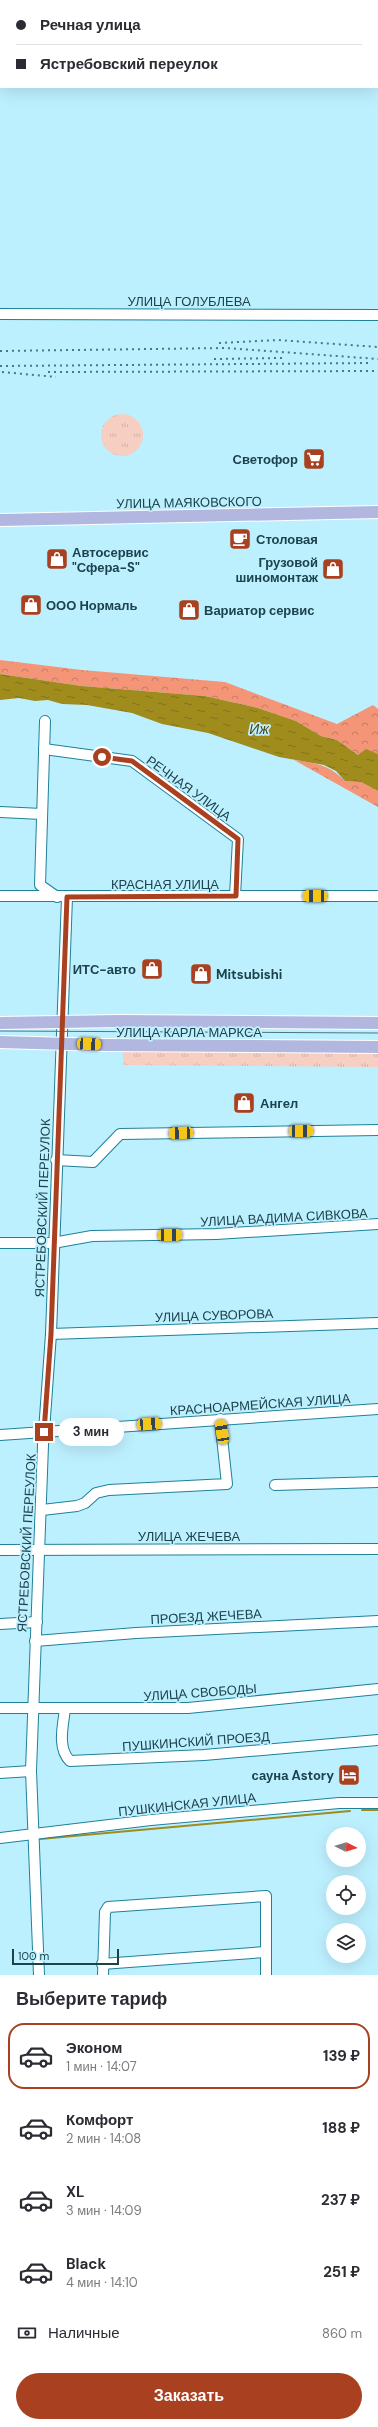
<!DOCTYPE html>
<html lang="ru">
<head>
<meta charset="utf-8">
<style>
	body { margin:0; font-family:"DM Sans",sans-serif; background:#f2f2f3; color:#2b2b33; height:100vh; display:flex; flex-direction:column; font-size:15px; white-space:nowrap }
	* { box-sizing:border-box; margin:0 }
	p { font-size:13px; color:#7c7c81 }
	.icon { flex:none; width:22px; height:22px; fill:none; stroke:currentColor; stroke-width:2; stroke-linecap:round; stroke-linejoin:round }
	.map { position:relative; height:1975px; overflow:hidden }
	.drawer { display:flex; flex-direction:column; background:#fff; flex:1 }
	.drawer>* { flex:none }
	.guide { position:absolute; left:0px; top:0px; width:378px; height:88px; box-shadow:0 4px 16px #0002; display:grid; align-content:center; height:88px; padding:0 16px; background:#fff }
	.needle { width:26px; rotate:95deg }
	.controls { position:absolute; left:326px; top:1827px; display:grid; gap:8px }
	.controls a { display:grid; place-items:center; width:40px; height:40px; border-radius:50%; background:#fff; box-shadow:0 4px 16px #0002; font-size:20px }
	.scale { position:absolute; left:12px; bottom:10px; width:107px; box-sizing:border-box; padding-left:4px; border:2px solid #1c424c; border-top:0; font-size:11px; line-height:14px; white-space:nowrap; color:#1c424c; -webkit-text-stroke:3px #bdf0ff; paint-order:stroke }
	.end { position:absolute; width:18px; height:18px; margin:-9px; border:5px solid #a94121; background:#fff; box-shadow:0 0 0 2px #fff }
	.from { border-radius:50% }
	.bubble { position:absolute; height:28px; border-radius:14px; background:#fff; box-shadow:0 4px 16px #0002; font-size:13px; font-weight:700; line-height:28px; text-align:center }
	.car { position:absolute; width:12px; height:24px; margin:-12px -6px; border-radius:5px; box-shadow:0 0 3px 1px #0007; background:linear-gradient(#f5c518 24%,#345 0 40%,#f5c518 0 76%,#345 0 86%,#f5c518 0) }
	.guide b { display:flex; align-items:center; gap:14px; height:38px; font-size:15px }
	.guide b+b { border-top:1px solid #e1e1e2 }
	.guide i { width:10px; height:10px; background:#2b2b33 }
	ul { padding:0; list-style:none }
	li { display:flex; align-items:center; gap:12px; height:66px; margin:0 8px 6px; padding:0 8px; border:2px solid transparent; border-radius:16px }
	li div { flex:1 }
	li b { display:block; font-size:15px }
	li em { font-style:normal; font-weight:700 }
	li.current { border-color:#a94121 }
	li>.icon { width:36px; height:36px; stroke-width:1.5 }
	h2 { padding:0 16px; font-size:18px; line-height:48px }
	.pay { display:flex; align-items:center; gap:10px; height:44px; padding:0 16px; font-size:15px }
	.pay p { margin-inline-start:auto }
	.primary-button { display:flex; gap:8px; margin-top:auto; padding:8px 16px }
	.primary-button a { flex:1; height:46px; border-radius:24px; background:#a94121; color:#fff; font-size:16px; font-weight:700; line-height:46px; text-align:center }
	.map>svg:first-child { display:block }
</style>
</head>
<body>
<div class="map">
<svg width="378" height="1975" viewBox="0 0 378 1975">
	<defs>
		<pattern id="grass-tufts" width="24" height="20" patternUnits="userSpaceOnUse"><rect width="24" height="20" fill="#f6cec2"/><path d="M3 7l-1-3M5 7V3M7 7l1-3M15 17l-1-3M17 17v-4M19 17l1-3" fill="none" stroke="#d2b2a8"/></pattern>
		<pattern id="forest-crowns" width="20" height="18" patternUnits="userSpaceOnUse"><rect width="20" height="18" fill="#f59578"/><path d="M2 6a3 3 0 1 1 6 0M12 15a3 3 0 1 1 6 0" fill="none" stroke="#c67b65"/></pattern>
		<pattern id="water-ripples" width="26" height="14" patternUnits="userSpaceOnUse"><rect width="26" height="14" fill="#a08b1d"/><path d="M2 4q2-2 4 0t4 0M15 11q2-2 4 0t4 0" fill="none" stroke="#82731c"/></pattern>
	</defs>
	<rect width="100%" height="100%" fill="#bdf0ff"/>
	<!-- grass -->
	<g fill="url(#grass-tufts)">
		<circle cx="122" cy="435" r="21"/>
		<path d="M123 1050 378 1052V1067L123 1065Z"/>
	</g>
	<!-- forest -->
	<g fill="url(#forest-crowns)">
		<path d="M0 660 82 670 225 682 337 724 373 705 378 709V754L366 750 358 755 337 740 321 736 296 721 258 708 205 696 82 686 0 674Z"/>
		<path d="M294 760C315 763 330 765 345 781L361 782 378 791V807Z"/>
	</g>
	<!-- water -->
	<path fill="url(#water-ripples)" d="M0 674 82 686 205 696 258 708 296 721 321 736 337 740 358 755 366 749 378 754V791L361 782 345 781 336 771 324 765 279 757 208 733 162 724 132 713 87 705 62 704 48 700 35 701 19 698 0 700Z"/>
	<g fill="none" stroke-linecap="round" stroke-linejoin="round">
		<!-- stream -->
		<g stroke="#a08b1d" stroke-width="2">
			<path d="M362 1810H378"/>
			<path d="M40 1839 350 1811"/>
		</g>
		<!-- minor casing -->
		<g stroke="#1e8198" stroke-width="12">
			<g id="minor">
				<path d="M0 314 378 315"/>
				<path d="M45 721 40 885 57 897"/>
				<path d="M44 749 132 761 238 839 235 896"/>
				<path d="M0 812 42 814"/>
				<path d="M0 896H378"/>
				<path d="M56 1160 93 1162 120 1134 378 1130"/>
				<path d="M0 1243H53L92 1236 216 1234 378 1224"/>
				<path d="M51 1334 378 1323"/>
				<path d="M0 1435 378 1409"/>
				<path d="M275 1485 378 1482"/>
				<path d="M42 1510 77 1506 85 1503 96 1493 109 1490 227 1484 220 1419"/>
				<path d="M0 1550 378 1549"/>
				<path d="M0 1624 37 1622"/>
				<path d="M35 1641 136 1633 378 1621"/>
				<path d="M0 1708H188L378 1689"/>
				<path d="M65 1709C63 1726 57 1748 70 1761L204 1755 378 1740"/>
				<path d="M0 1773 31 1771"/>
				<path d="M0 1838 151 1820 339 1803H378"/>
				<path d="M102 1964 265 1952"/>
				<path d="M39 1975 31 1771 43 1445 51 1334 67 897"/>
				<path d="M103 1975 105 1912 108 1907 266 1896V1975"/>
			</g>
		</g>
		<!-- major casing -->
		<g stroke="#fff" stroke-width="14">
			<g id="major">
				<path d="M0 520 378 512"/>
				<path d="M0 1023 119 1021 378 1023"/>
				<path d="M0 1042 104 1045 378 1047"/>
			</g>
		</g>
		<!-- minor -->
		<use href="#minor" stroke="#fff" stroke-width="10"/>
		<!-- major -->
		<use href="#major" stroke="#b2b7df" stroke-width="12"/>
		<!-- tram -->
		<path stroke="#4c7682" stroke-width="1" d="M0 1031 378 1033"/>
		<!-- rail -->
		<g stroke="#4c7682" stroke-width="2" stroke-dasharray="2 4" stroke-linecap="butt">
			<path d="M0 3H1"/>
			<path d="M219 343 278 340 378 347"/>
			<path d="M0 351 226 348 378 359"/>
			<path d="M214 359 282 358"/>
			<path d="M0 366 370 363"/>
			<path d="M2 372 56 377"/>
			<path d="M48 372 378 371"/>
		</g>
	</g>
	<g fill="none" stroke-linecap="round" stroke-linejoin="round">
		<!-- route -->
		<path stroke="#a94121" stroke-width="5" d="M44 1432 51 1334 67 897 236 896 238 839 132 761 102 757"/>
	</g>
	<!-- icons -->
	<defs>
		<g id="supermarket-square" transform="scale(1.15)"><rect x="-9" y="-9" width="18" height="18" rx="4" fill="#a94121" stroke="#bdf0ff"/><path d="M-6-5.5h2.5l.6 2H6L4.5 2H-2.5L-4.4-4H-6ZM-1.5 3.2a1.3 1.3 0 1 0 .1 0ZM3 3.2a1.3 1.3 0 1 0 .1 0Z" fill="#fff"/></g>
		<g id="cafe-square" transform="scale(1.15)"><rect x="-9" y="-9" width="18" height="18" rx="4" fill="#a94121" stroke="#bdf0ff"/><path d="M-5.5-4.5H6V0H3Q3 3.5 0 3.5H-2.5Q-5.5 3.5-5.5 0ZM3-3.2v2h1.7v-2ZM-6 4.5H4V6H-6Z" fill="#fff"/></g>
		<g id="shop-square" transform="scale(1.15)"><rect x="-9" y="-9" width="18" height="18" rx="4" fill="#a94121" stroke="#bdf0ff"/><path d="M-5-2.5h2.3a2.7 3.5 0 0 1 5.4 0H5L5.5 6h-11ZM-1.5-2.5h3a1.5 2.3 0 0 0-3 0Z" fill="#fff"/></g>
		<g id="hotel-square" transform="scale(1.15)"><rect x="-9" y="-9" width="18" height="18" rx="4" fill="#a94121" stroke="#bdf0ff"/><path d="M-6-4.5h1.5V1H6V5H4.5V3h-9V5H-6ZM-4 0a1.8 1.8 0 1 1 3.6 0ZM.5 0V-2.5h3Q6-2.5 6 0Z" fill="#fff"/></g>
	</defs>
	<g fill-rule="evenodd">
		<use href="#supermarket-square" x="314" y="459"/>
		<use href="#cafe-square" x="240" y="539"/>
		<use href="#shop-square" x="57" y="559"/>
		<use href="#shop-square" x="333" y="569"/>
		<use href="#shop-square" x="31" y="605"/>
		<use href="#shop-square" x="189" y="610"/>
		<use href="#shop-square" x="152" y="969"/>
		<use href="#shop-square" x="201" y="974"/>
		<use href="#shop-square" x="244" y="1103"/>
		<use href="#hotel-square" x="349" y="1775"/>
	</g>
	<g text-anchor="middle" stroke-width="3.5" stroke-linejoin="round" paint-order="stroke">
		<!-- street labels -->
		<g font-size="13" fill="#1c424c" stroke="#bdf0ff">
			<text x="189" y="306">УЛИЦА ГОЛУБЛЕВА</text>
			<text transform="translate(189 502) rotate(-1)" y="5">УЛИЦА МАЯКОВСКОГО</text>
			<text transform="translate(189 788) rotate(36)" y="5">РЕЧНАЯ УЛИЦА</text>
			<text x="165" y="889">КРАСНАЯ УЛИЦА</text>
			<text x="189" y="1037">УЛИЦА КАРЛА МАРКСА</text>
			<text transform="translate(42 1208) rotate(-88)" y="5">ЯСТРЕБОВСКИЙ ПЕРЕУЛОК</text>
			<text transform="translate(284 1217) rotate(-3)" y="5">УЛИЦА ВАДИМА СИВКОВА</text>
			<text transform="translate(214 1315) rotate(-2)" y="5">УЛИЦА СУВОРОВА</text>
			<text transform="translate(260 1404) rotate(-4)" y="5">КРАСНОАРМЕЙСКАЯ УЛИЦА</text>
			<text x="189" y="1541">УЛИЦА ЖЕЧЕВА</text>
			<text transform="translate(26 1543) rotate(-87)" y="5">ЯСТРЕБОВСКИЙ ПЕРЕУЛОК</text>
			<text transform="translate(206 1616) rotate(-3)" y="5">ПРОЕЗД ЖЕЧЕВА</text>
			<text transform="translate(200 1692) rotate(-4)" y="5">УЛИЦА СВОБОДЫ</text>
			<text transform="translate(196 1741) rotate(-4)" y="5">ПУШКИНСКИЙ ПРОЕЗД</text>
			<text transform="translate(187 1804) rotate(-6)" y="5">ПУШКИНСКАЯ УЛИЦА</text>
		</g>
		<!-- poi labels -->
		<g font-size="13" font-weight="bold" fill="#1c424c" stroke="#bdf0ff" text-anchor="start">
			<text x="298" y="464" text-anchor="end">Светофор</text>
			<text x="256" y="544">Столовая</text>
			<text x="72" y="557">Автосервис<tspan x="72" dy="15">"Сфера-S"</tspan></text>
			<text x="318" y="567" text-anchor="end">Грузовой<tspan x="318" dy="15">шиномонтаж</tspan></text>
			<text x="46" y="610">ООО Нормаль</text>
			<text x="204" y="615">Вариатор сервис</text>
			<text x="136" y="974" text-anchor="end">ИТС-авто</text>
			<text x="216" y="979">Mitsubishi</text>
			<text x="260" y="1108">Ангел</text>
			<text x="334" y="1780" text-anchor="end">сауна Astory</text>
		</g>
		<!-- water labels -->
		<g font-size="14" font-style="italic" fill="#4c4319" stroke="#bdf0ff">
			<text x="259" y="734">Иж</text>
		</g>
	</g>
</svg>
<div class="controls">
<a><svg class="needle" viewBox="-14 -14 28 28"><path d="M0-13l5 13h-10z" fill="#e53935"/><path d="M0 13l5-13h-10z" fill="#7c7c81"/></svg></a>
<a><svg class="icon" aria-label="locate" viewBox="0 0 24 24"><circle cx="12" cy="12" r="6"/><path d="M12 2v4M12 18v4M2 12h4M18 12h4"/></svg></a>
<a><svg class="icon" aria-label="layers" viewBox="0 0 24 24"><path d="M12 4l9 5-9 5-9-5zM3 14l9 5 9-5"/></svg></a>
</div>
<div class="scale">100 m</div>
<i class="end from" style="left:102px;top:757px"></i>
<i class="end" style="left:44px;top:1432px"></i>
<div class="bubble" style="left:58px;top:1418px;width:66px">3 мин</div>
<i class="car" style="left:315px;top:896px;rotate:270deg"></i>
<i class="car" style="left:89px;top:1044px;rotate:93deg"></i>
<i class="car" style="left:301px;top:1131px;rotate:89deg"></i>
<i class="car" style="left:181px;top:1133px;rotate:268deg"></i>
<i class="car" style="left:170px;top:1235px;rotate:89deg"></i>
<i class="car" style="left:149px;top:1424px;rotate:86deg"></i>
<i class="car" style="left:222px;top:1432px;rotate:351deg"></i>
<div class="guide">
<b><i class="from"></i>Речная улица</b>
<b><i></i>Ястребовский переулок</b>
</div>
</div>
<section class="drawer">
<h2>Выберите тариф</h2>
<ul>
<li class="current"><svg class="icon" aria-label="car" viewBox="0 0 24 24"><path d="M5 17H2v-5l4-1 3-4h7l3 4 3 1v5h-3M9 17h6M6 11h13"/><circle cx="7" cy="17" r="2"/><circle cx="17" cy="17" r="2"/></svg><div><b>Эконом</b><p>1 мин · 14:07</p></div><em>139 ₽</em></li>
<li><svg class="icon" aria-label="car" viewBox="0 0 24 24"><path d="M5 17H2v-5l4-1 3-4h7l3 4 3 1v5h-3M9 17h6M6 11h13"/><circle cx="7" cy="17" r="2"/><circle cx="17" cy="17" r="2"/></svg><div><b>Комфорт</b><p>2 мин · 14:08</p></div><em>188 ₽</em></li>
<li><svg class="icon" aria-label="car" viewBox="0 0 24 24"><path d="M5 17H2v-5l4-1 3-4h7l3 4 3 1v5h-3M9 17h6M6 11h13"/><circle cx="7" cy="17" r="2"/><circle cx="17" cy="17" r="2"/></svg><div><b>XL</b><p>3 мин · 14:09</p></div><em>237 ₽</em></li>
<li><svg class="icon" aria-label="car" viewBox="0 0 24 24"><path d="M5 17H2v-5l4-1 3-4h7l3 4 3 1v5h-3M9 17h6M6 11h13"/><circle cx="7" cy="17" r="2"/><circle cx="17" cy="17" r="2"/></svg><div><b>Black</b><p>4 мин · 14:10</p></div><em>251 ₽</em></li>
</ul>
<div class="pay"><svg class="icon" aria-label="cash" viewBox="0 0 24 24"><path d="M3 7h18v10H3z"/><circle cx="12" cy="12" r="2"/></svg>Наличные<p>860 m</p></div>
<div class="primary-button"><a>Заказать</a></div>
</section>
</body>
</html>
